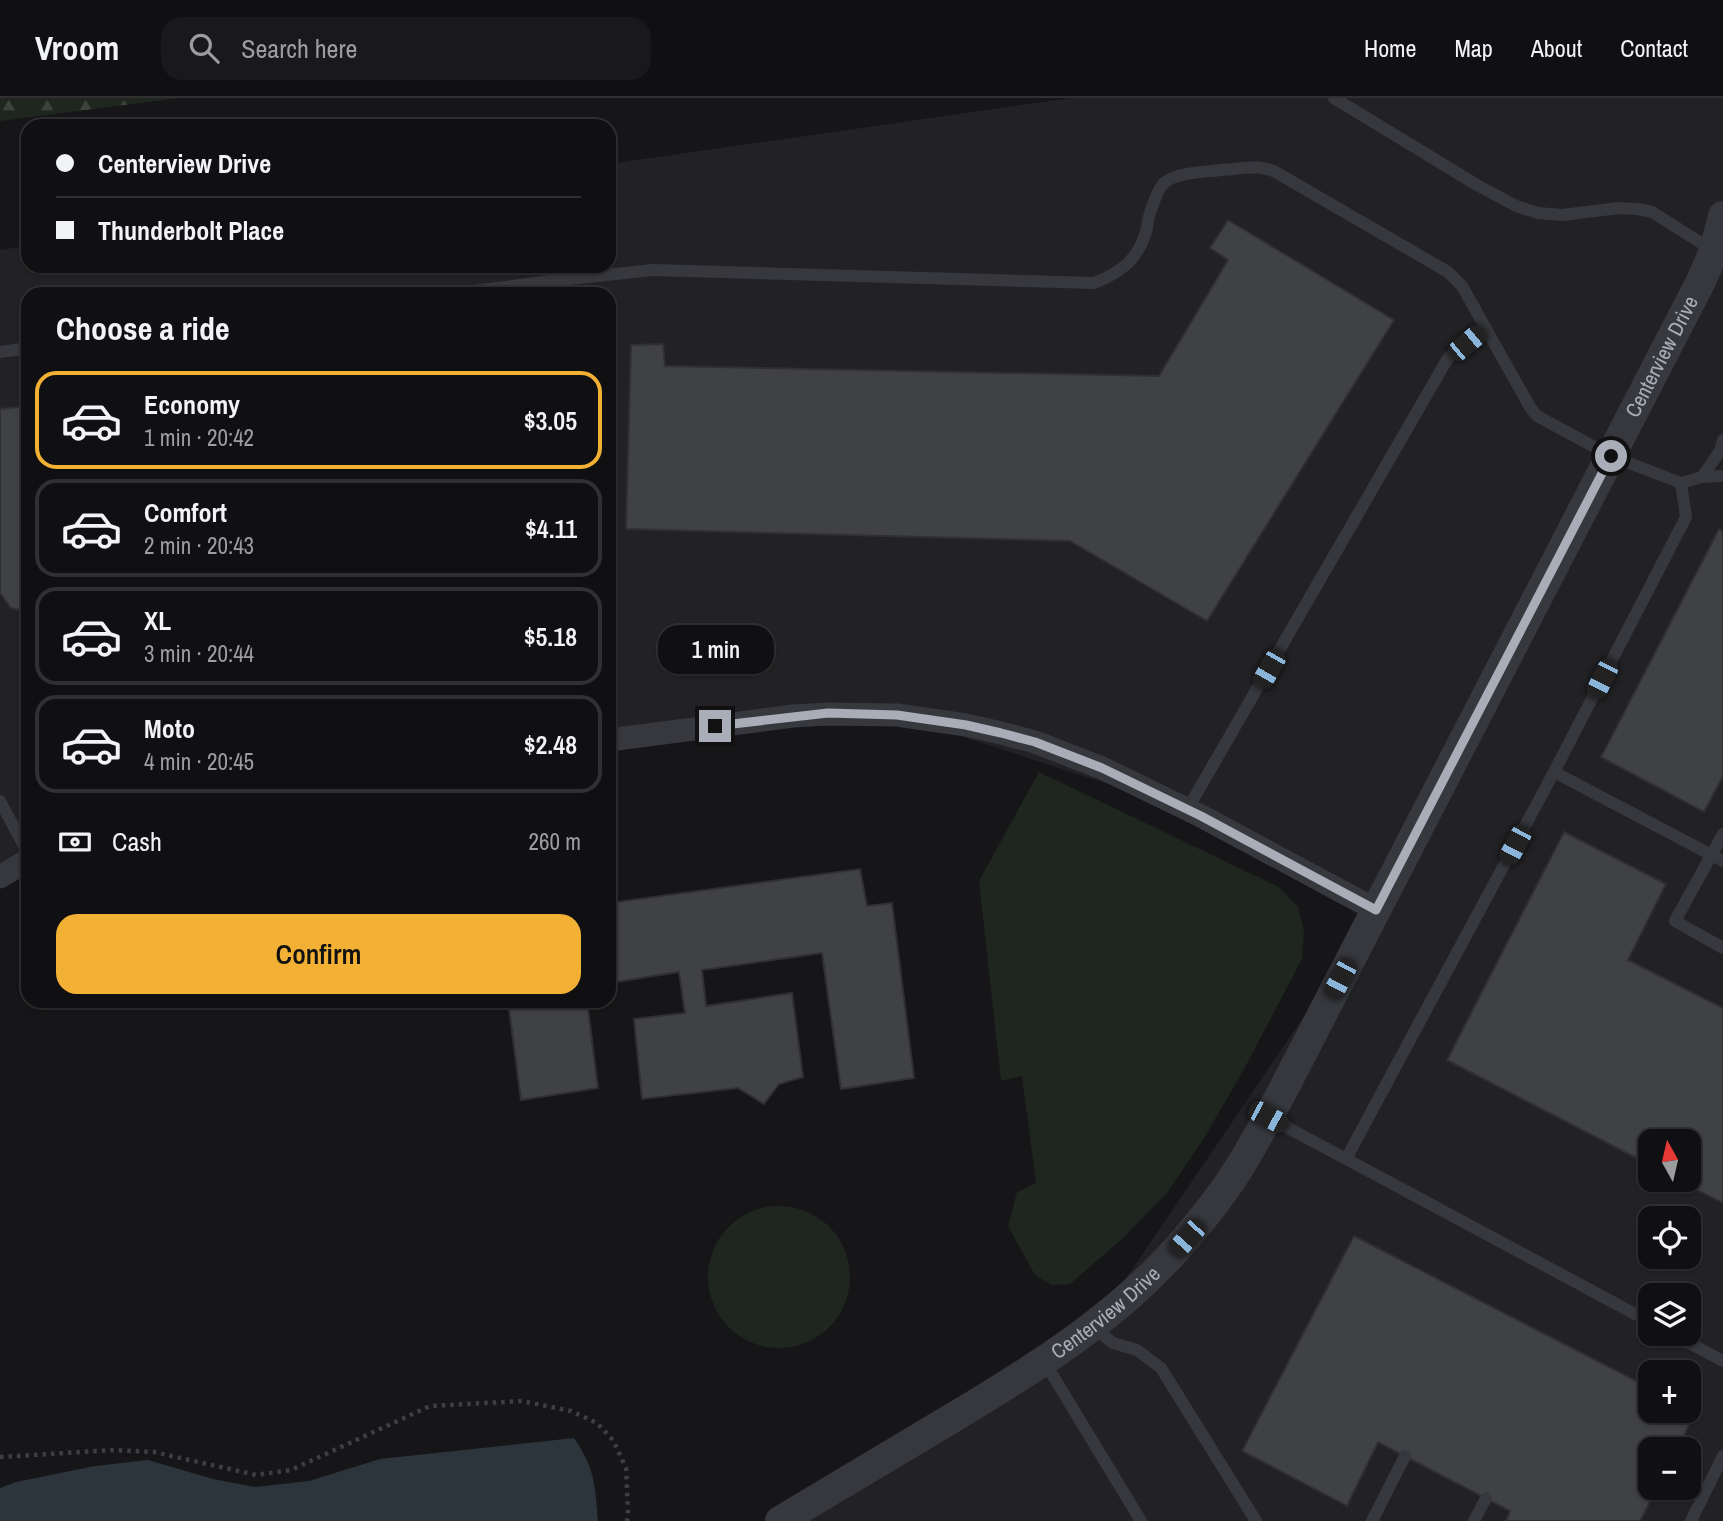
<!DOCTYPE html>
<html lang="en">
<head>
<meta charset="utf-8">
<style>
	body { margin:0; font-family:"Archivo Narrow",sans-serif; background:#19191b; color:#f1f3f6; height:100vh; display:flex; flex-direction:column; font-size:26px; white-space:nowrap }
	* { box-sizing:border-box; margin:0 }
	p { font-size:23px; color:#9c9d9f }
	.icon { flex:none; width:38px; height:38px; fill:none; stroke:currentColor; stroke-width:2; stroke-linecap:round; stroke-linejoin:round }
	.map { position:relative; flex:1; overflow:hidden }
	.sheet { position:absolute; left:21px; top:189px; width:595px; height:721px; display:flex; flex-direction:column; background:#101012; border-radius:21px; box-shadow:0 2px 5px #0004,0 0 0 2px #303032 }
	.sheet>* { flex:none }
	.hud { position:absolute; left:21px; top:21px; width:595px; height:154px; border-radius:21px; box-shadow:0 2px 5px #0004,0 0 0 2px #303032; display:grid; align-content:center; height:154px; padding:0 35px; background:#101012 }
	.needle { width:46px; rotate:352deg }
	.buttons { position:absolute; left:1638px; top:1031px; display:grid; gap:14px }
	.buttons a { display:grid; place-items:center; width:63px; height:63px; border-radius:14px; background:#101012; box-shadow:0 2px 5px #0004,0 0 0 2px #303032; font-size:35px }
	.end { position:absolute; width:32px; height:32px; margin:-16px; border:9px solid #a8adb8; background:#111; box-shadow:0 0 0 4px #111 }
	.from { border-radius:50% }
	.bubble { position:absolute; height:49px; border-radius:21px; background:#101012; box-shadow:0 2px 5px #0004,0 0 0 2px #303032; font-size:23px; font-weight:600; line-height:49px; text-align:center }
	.car { position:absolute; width:21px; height:42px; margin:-21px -10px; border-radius:9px; box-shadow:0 0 5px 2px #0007; background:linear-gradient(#222 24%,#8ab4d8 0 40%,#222 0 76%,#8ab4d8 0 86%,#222 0) }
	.hud b { display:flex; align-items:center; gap:24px; height:66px; font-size:26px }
	.hud b+b { border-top:2px solid #303032 }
	.hud i { width:18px; height:18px; background:#f1f3f6 }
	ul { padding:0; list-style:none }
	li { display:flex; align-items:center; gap:21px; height:98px; margin:0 14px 10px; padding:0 21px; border:4px solid #303032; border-radius:21px }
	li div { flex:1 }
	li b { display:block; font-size:26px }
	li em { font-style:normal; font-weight:600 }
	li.selected { border-color:#f2b134 }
	li>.icon { width:63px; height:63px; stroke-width:1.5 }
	h2 { padding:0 35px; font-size:32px; line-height:84px }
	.pay { display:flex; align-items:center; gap:18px; height:77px; padding:0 35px; font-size:26px }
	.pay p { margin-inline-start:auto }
	.cta { display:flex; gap:14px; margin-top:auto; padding:14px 35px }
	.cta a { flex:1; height:80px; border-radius:21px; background:#f2b134; color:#111; font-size:28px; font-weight:600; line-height:80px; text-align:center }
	header { display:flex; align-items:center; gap:42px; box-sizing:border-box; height:98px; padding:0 35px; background:#101012; border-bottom:2px solid #303032 }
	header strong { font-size:33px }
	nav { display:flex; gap:38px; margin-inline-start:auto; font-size:24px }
	.search { width:490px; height:63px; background:#19191b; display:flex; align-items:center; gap:18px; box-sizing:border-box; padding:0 24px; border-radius:21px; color:#9c9d9f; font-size:26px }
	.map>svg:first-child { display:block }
</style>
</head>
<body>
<header>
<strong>Vroom</strong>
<div class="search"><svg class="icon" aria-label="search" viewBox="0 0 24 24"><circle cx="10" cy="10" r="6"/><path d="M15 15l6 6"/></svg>Search here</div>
<nav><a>Home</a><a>Map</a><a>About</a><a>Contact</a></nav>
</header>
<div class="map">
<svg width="1723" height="1423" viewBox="0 0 1723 1423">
	<defs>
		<pattern id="forest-firs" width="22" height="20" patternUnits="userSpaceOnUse" patternTransform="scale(1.75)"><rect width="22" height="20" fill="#1e261f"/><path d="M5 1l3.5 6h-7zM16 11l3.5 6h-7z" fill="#3c433d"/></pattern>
	</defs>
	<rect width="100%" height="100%" fill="#161618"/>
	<!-- built -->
	<path fill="#222225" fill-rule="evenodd" d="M1071 0H1723V1423H779L1093 1229 1376 812 1187 712 897 617 609 642V196H28V763L0 782V152L28 148V168H609V66ZM1650 1043H1689V1082H1650ZM1650 1120H1689V1158H1650ZM1650 1197H1689V1236H1650ZM1650 1274H1689V1312H1650ZM1650 1351H1689V1390H1650Z"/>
	<!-- grass -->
	<g fill="#1e261f">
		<path d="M1039 674 1279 789 1298 809 1304 833 1302 861 1242 975 1204 1040 1167 1095 1122 1141 1070 1186 1051 1187 1035 1177 1008 1128 1017 1094 1036 1085 1022 978 1001 983 979 783Z"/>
		<circle cx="779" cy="1179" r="71"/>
	</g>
	<!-- forest -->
	<path fill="url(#forest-firs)" d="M0 0H179L0 23Z"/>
	<!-- water -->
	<path fill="#2c353c" d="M574 1340C595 1371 595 1386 598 1423H0V1390L16 1384 95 1368 148 1362 213 1381 255 1389 309 1383 380 1361Z"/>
	<!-- building -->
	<g fill="#404145" stroke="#303034" stroke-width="2">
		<path d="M1228 122 1394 222 1207 523 1070 443 626 431 631 247 663 246 665 268 1159 278 1228 162 1210 150Z"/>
		<path d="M28 308V512L25 513 11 510 0 495V311Z"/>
		<path d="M1719 431 1723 433V678L1704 714 1601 659Z"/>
		<path d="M1564 734 1666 786 1628 862 1723 910V1105L1678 1082H1689V1043H1650V1067L1447 962Z"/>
		<path d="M860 771 867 808 892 805 914 980 841 991 822 855 702 872 706 908 792 895 803 979 779 986 764 1006 738 990 642 1001 634 921 685 915 679 874 609 885V805Z"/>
		<path d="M508 903H587L598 990 521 1002Z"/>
		<path d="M1354 1138 1650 1290V1312H1689V1310L1696 1313 1677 1351H1650V1390H1657L1640 1423H1506L1510 1413 1378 1344 1347 1408 1242 1353Z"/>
	</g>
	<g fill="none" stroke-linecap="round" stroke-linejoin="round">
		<!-- path -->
		<path stroke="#3d3f44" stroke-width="4.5" stroke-dasharray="3.5 5" stroke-linecap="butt" d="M0 1359 114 1352 154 1354 256 1377 291 1372 430 1308 522 1303 571 1313 597 1325 613 1342 626 1370 628 1413 627 1423"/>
		<!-- service -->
		<g stroke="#37383d" stroke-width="12">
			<path d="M1334 0 1477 87 1516 108 1538 115 1562 117 1619 110 1637 111 1652 114 1714 153"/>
			<path d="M550 183 653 172 1094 185C1122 174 1139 161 1147 130 1148 122 1149 116 1152 109 1155 101 1158 91 1164 85 1176 74 1206 74 1221 72 1242 71 1261 65 1279 76L1448 174 1462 188 1530 309 1537 318 1611 358 1681 385 1702 379 1723 378"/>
			<path d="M452 196 550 183 552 196"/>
			<path d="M0 254 28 250"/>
			<path d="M1702 379 1720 353 1723 342"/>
			<path d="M1554 674 1723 763"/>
			<path d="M0 703 28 755"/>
			<path d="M1187 712 1448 260 1485 230"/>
			<path d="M1723 736 1675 823 1723 850"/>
			<path d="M1268 1019 1650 1224"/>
			<path d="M1346 1061 1554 674 1686 419 1681 385"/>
			<path d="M1093 1229 1113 1245 1137 1252 1161 1270 1256 1423"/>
			<path d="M1672 1236 1723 1263"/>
			<path d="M1044 1263 1141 1423"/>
			<path d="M1372 1423 1405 1358"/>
			<path d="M1474 1423 1486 1400"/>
			<path d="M1691 1423 1723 1358"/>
		</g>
		<!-- minor -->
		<g stroke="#37383d" stroke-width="23">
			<path d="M609 642 793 618 828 616 897 617 966 627 1001 635 1035 644 1102 670 1201 718 1376 812"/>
			<path d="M0 779 28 762"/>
		</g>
		<!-- tertiary -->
		<path stroke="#37383d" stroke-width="30" id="s1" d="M780 1423C836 1389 893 1356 949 1322 1036 1270 1122 1217 1188 1138 1206 1117 1224 1094 1239 1070 1254 1046 1267 1021 1281 996L1701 183 1714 153 1723 118"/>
	</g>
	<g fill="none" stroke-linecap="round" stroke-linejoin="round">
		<!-- route -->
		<path stroke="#a8adb8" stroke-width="9" d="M715 628 828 615 897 617 966 627 1001 635 1035 644 1102 670 1201 718 1376 812 1611 358"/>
	</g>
	<g text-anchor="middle" stroke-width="7" stroke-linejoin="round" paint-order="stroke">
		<!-- street labels -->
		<g font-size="21" fill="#a8adb8" stroke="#111113">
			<text dy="7" stroke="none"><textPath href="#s1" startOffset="1500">Centerview Drive</textPath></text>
			<text dy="7" stroke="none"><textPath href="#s1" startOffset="387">Centerview Drive</textPath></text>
		</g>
	</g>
</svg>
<div class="buttons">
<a><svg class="needle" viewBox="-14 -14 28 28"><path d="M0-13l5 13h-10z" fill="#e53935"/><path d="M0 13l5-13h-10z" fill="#9c9d9f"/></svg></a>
<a><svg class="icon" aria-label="locate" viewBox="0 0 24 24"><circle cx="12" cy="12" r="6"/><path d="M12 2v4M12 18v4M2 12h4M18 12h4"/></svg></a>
<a><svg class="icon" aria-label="layers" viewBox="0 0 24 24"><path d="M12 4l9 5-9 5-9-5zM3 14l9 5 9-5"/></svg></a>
<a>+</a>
<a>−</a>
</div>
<i class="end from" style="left:1611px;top:358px"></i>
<i class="end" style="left:715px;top:628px"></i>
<div class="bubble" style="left:658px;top:527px;width:116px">1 min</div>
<i class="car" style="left:1467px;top:245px;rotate:50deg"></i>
<i class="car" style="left:1269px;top:571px;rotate:210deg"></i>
<i class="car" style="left:1602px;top:581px;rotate:207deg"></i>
<i class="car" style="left:1515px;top:747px;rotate:208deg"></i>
<i class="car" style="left:1340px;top:881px;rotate:208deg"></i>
<i class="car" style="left:1268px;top:1019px;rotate:118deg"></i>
<i class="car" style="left:1187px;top:1140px;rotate:222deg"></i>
<div class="hud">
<b><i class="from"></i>Centerview Drive</b>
<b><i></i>Thunderbolt Place</b>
</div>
<section class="sheet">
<h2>Choose a ride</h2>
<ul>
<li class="selected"><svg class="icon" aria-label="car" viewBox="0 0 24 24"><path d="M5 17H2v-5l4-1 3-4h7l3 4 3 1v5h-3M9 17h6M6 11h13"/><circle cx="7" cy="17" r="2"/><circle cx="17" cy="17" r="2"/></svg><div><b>Economy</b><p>1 min · 20:42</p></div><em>$3.05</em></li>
<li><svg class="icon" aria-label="car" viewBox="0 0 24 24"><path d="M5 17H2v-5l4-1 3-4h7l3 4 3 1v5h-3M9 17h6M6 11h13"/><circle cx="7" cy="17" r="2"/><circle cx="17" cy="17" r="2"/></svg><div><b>Comfort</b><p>2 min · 20:43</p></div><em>$4.11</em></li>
<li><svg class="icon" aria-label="car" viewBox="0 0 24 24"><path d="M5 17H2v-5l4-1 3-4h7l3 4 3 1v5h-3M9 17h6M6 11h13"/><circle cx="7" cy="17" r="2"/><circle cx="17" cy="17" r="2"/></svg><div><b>XL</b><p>3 min · 20:44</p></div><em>$5.18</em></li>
<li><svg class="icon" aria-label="car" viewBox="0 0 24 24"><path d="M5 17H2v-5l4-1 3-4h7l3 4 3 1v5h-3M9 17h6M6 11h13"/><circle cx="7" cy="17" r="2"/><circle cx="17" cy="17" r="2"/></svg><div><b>Moto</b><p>4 min · 20:45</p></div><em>$2.48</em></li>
</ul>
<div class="pay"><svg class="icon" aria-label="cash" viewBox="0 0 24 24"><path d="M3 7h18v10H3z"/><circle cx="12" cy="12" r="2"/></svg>Cash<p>260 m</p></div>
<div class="cta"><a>Confirm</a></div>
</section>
</div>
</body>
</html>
